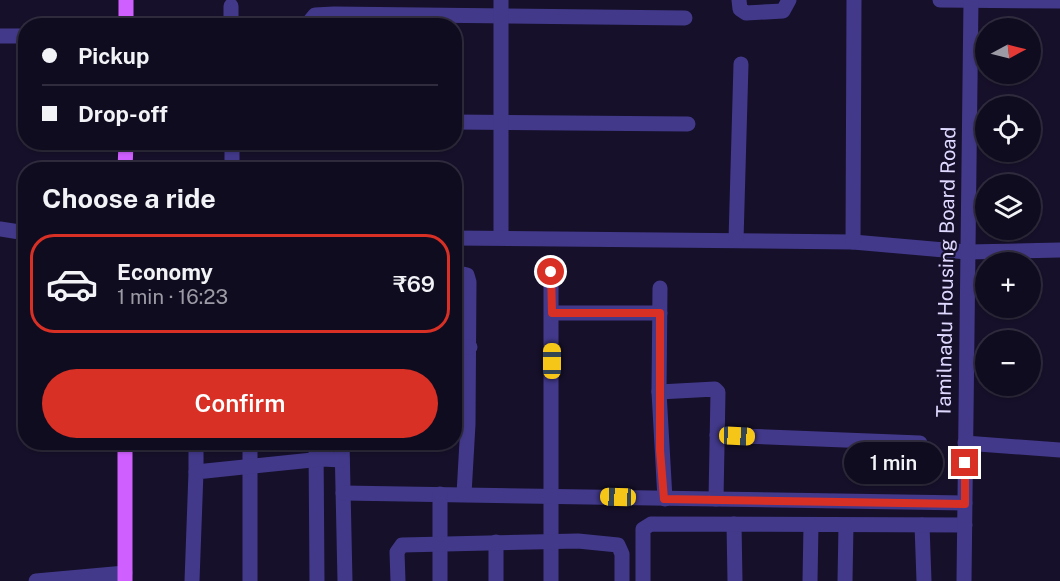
<!DOCTYPE html>
<html lang="en">
<head>
<meta charset="utf-8">
<style>
	body { margin:0; font-family:"Public Sans",sans-serif; background:#191529; color:#f1f3f6; height:100vh; display:flex; flex-direction:column; font-size:22px; white-space:nowrap }
	* { box-sizing:border-box; margin:0 }
	p { font-size:20px; color:#9c9ba5 }
	.icon { flex:none; width:33px; height:33px; fill:none; stroke:currentColor; stroke-width:2; stroke-linecap:round; stroke-linejoin:round }
	.map { position:relative; flex:1; overflow:hidden }
	.sheet { position:absolute; left:18px; top:162px; width:444px; height:288px; display:flex; flex-direction:column; background:#100c20; border-radius:24px; box-shadow:0 2px 4px #0004,0 0 0 2px #302c3e }
	.sheet>* { flex:none }
	.top-card { position:absolute; left:18px; top:18px; width:444px; height:132px; border-radius:24px; box-shadow:0 2px 4px #0004,0 0 0 2px #302c3e; display:grid; align-content:center; height:132px; padding:0 24px; background:#100c20 }
	.needle { width:39px; rotate:83deg }
	.tools { position:absolute; left:975px; top:18px; display:grid; gap:12px }
	.tools a { display:grid; place-items:center; width:66px; height:66px; border-radius:50%; background:#100c20; box-shadow:0 2px 4px #0004,0 0 0 2px #302c3e; font-size:30px }
	.end { position:absolute; width:27px; height:27px; margin:-14px; border:8px solid #d93025; background:#fff; box-shadow:0 0 0 3px #fff }
	.from { border-radius:50% }
	.bubble { position:absolute; height:42px; border-radius:21px; background:#100c20; box-shadow:0 2px 4px #0004,0 0 0 2px #302c3e; font-size:20px; font-weight:600; line-height:42px; text-align:center }
	.car { position:absolute; width:18px; height:36px; margin:-18px -9px; border-radius:8px; box-shadow:0 0 4px 2px #0007; background:linear-gradient(#f5c518 24%,#345 0 40%,#f5c518 0 76%,#345 0 86%,#f5c518 0) }
	.top-card b { display:flex; align-items:center; gap:21px; height:57px; font-size:22px }
	.top-card b+b { border-top:2px solid #302c3e }
	.top-card i { width:15px; height:15px; background:#f1f3f6 }
	ul { padding:0; list-style:none }
	li { display:flex; align-items:center; gap:18px; height:99px; margin:0 12px 9px; padding:0 12px; border:3px solid #302c3e; border-radius:24px }
	li div { flex:1 }
	li b { display:block; font-size:22px }
	li em { font-style:normal; font-weight:600 }
	li.on { border-color:#d93025 }
	li>.icon { width:54px; height:54px; stroke-width:1.5 }
	h2 { padding:0 24px; font-size:27px; line-height:72px }
	.button { display:flex; gap:12px; margin-top:auto; padding:12px 24px }
	.button a { flex:1; height:69px; border-radius:36px; background:#d93025; color:#fff; font-size:24px; font-weight:600; line-height:69px; text-align:center }
	.map>svg:first-child { display:block }
</style>
</head>
<body>
<div class="map">
<svg width="1060" height="581" viewBox="0 0 1060 581">
	<rect width="100%" height="100%" fill="#16102a"/>
	<g fill="none" stroke-linecap="round" stroke-linejoin="round">
		<!-- minor -->
		<g stroke="#42398a" stroke-width="15">
			<path d="M739 0 740 9 746 13 783 11 789 0"/>
			<path d="M940 0 1060 1"/>
			<path d="M231 6V26"/>
			<path d="M306 26 315 15 334 14 685 18"/>
			<path d="M0 36H26"/>
			<path d="M454 122 688 124"/>
			<path d="M232 142V170"/>
			<path d="M0 229 26 233"/>
			<path d="M501 237V0"/>
			<path d="M454 238 853 242 967 252 1060 250"/>
			<path d="M736 240 741 64"/>
			<path d="M853 242 854 0"/>
			<path d="M454 272 467 275 469 282 468 424 464 494"/>
			<path d="M551 272V581"/>
			<path d="M660 288 659 392 665 499"/>
			<path d="M552 313H660"/>
			<path d="M454 347H470"/>
			<path d="M659 392 715 389 718 392 716 499"/>
			<path d="M717 435 920 443"/>
			<path d="M196 442V472"/>
			<path d="M250 442V581"/>
			<path d="M316 442 317 581"/>
			<path d="M342 442 345 581"/>
			<path d="M965 443 1060 450"/>
			<path d="M343 493 965 503"/>
			<path d="M440 494V581"/>
			<path d="M734 524 735 581"/>
			<path d="M922 525 924 581"/>
			<path d="M496 542V581"/>
			<path d="M36 581 125 573"/>
			<path d="M192 581 196 472 322 459 342 460"/>
			<path d="M398 581 397 552 402 545 578 541 618 545 622 554V581"/>
			<path d="M643 581V529L651 524 965 525"/>
			<path d="M810 581 811 525"/>
			<path d="M845 581 846 525"/>
			<path d="M964 581 971 0"/>
		</g>
		<!-- major -->
		<g stroke="#cf5fff" stroke-width="15">
			<path d="M126 0V26"/>
			<path d="M125 170 126 142"/>
			<path d="M125 442V581"/>
		</g>
	</g>
	<g fill="none" stroke-linecap="round" stroke-linejoin="round">
		<!-- route -->
		<path stroke="#d93025" stroke-width="8" d="M551 272 552 313H660V450L664 499 965 504V463"/>
	</g>
	<g text-anchor="middle" stroke-width="4.5" stroke-linejoin="round" paint-order="stroke">
		<!-- street labels -->
		<g font-size="20" fill="#dfd8ff" stroke="#16102a">
			<text transform="translate(946 272) rotate(-89)" y="7">Tamilnadu Housing Board Road</text>
		</g>
	</g>
</svg>
<div class="tools">
<a><svg class="needle" viewBox="-14 -14 28 28"><path d="M0-13l5 13h-10z" fill="#e53935"/><path d="M0 13l5-13h-10z" fill="#9c9ba5"/></svg></a>
<a><svg class="icon" aria-label="locate" viewBox="0 0 24 24"><circle cx="12" cy="12" r="6"/><path d="M12 2v4M12 18v4M2 12h4M18 12h4"/></svg></a>
<a><svg class="icon" aria-label="layers" viewBox="0 0 24 24"><path d="M12 4l9 5-9 5-9-5zM3 14l9 5 9-5"/></svg></a>
<a>+</a>
<a>−</a>
</div>
<i class="end from" style="left:551px;top:272px"></i>
<i class="end" style="left:965px;top:463px"></i>
<div class="bubble" style="left:844px;top:442px;width:99px">1 min</div>
<i class="car" style="left:552px;top:361px;rotate:0deg"></i>
<i class="car" style="left:737px;top:436px;rotate:93deg"></i>
<i class="car" style="left:618px;top:497px;rotate:272deg"></i>
<div class="top-card">
<b><i class="from"></i>Pickup</b>
<b><i></i>Drop-off</b>
</div>
<section class="sheet">
<h2>Choose a ride</h2>
<ul>
<li class="on"><svg class="icon" aria-label="car" viewBox="0 0 24 24"><path d="M5 17H2v-5l4-1 3-4h7l3 4 3 1v5h-3M9 17h6M6 11h13"/><circle cx="7" cy="17" r="2"/><circle cx="17" cy="17" r="2"/></svg><div><b>Economy</b><p>1 min · 16:23</p></div><em>₹69</em></li>
</ul>
<div class="button"><a>Confirm</a></div>
</section>
</div>
</body>
</html>
